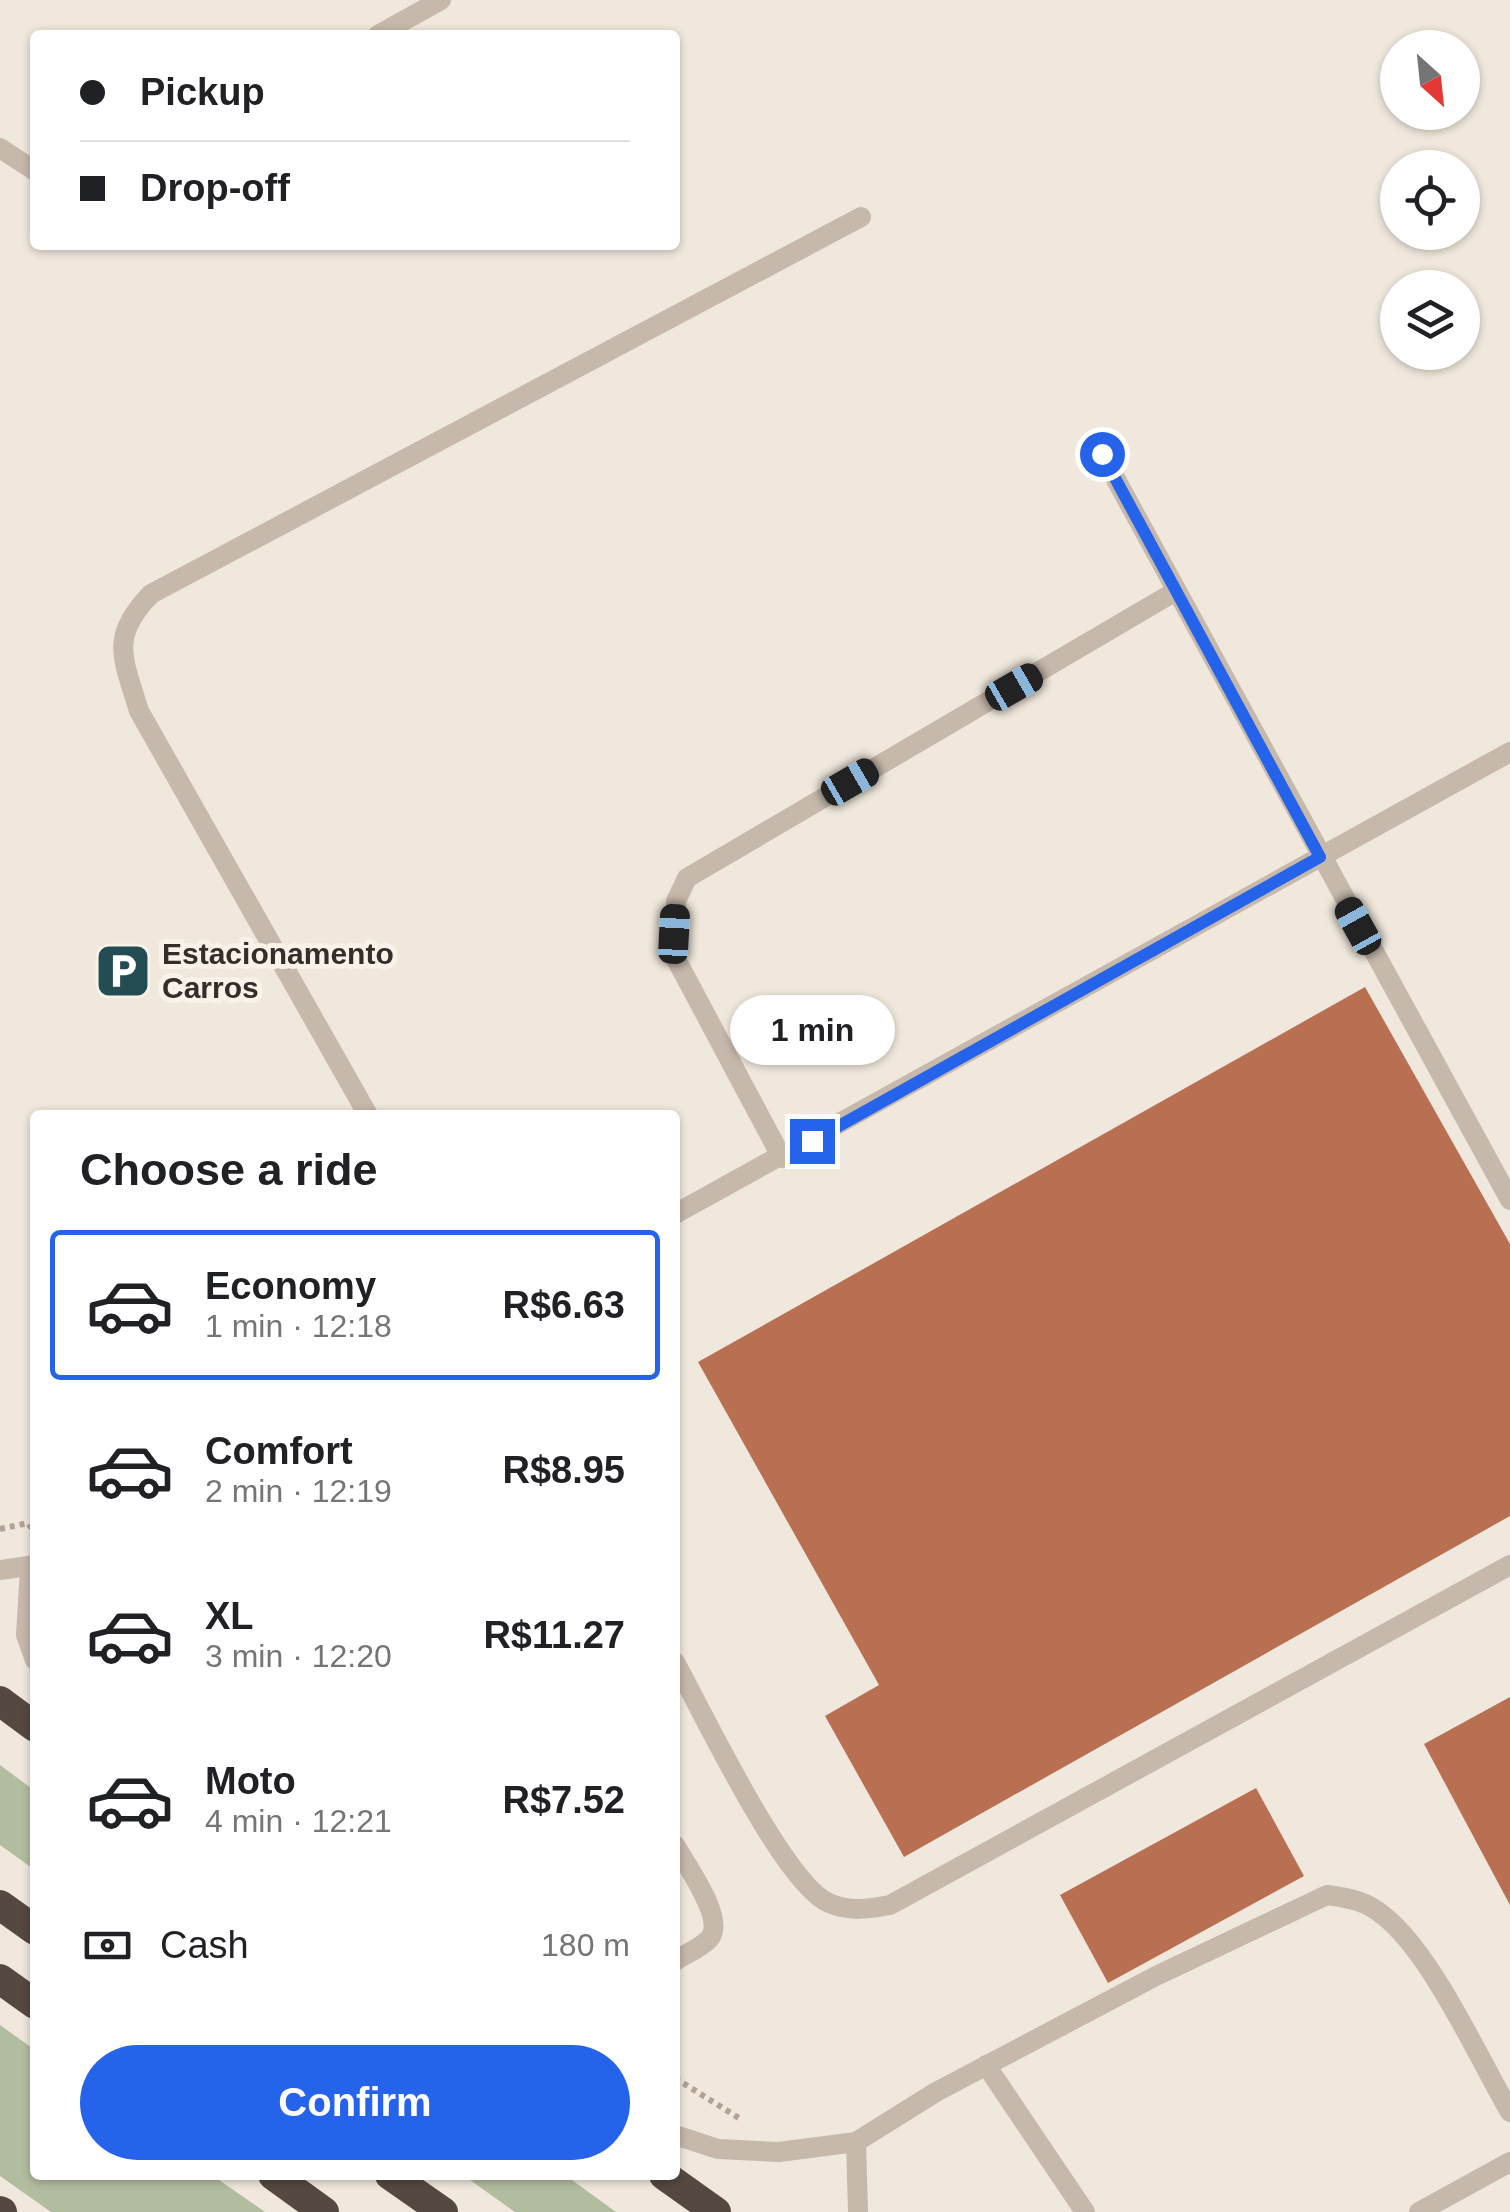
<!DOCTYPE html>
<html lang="en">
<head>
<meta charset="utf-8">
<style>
	body { margin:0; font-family:Helvetica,sans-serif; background:#f2f2f2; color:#202124; height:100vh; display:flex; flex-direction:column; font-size:38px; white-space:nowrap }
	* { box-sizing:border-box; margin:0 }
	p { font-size:32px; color:#757577 }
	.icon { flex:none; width:55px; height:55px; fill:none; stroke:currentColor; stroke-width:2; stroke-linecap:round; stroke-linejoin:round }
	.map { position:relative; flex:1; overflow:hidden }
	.details { position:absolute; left:30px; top:1110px; width:650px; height:1070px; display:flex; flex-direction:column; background:#fff; border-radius:10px; box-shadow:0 2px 8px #0004 }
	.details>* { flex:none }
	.top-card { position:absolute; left:30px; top:30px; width:650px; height:220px; border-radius:10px; box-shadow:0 2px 8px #0004; display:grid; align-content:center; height:220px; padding:0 50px; background:#fff }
	.needle { width:65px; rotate:153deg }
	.controls { position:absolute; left:1380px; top:30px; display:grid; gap:20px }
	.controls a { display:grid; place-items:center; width:100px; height:100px; border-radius:50%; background:#fff; box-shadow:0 2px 8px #0004; font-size:50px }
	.end { position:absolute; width:45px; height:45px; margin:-22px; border:12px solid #2563eb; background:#fff; box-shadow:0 0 0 5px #fff }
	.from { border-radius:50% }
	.bubble { position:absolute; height:70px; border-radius:35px; background:#fff; box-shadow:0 2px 8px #0004; font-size:32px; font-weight:600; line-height:70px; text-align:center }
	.car { position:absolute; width:30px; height:60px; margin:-30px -15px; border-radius:12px; box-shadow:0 0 8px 2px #0007; background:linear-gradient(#222 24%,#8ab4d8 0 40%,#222 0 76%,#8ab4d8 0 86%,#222 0) }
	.top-card b { display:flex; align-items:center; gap:35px; height:95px; font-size:38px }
	.top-card b+b { border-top:2px solid #e0e0e0 }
	.top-card i { width:25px; height:25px; background:#202124 }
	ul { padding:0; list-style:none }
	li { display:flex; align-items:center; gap:30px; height:150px; margin:0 20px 15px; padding:0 30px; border:5px solid transparent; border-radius:10px }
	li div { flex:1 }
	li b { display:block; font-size:38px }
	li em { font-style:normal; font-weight:600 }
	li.on { border-color:#2563eb }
	li>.icon { width:90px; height:90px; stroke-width:1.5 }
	h2 { padding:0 50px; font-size:45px; line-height:120px }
	.pay { display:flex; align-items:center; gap:25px; height:110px; padding:0 50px; font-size:38px }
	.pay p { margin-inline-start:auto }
	.cta { display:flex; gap:20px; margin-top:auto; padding:20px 50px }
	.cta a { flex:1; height:115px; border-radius:60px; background:#2563eb; color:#fff; font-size:40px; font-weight:600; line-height:115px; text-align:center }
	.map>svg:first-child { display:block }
</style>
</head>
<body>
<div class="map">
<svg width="1510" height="2212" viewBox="0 0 1510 2212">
	<rect width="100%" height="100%" fill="#f0e8dd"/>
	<!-- green -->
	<g fill="#b2bd9f">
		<path d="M0 1765 35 1791V1870L0 1845Z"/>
		<path d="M0 2025 35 2050V2175H212L265 2212H51L0 2176Z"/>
		<path d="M463 2175H565L616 2212H515Z"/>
	</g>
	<!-- building -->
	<g fill="#b96f52">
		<path d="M1365 987 1510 1244V1516L904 1857 825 1716 879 1685 698 1362Z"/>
		<path d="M1510 1697V1905L1424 1744Z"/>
		<path d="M1256 1788 1304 1876 1108 1983 1060 1895Z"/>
	</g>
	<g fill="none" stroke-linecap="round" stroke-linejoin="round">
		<!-- path -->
		<g stroke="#b2a295" stroke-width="6" stroke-dasharray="5 5" stroke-linecap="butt">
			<path d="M0 1529 28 1523 35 1533"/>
			<path d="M675 2078 742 2120"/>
		</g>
		<!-- lane -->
		<g stroke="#c6b8aa" stroke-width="20">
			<path d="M378 35 441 0"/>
			<path d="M0 148 35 171"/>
			<path d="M1102 454 1510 1200"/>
			<path d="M368 1115 139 711C123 658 109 637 151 594L861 217"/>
			<path d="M782 1158 677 961 676 901 687 878 1176 591"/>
			<path d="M675 1214 1510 752"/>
			<path d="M30 1568 26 1635 35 1660"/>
			<path d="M0 1570 35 1565"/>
			<path d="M675 1662C702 1711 784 1884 829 1903 849 1912 869 1909 890 1905L1510 1565"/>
			<path d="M675 1845C686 1865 727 1920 709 1939 701 1948 685 1954 675 1961"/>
			<path d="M986 2065 1085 2212"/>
			<path d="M675 2135 718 2149 779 2152 856 2142 936 2092 1156 1976 1327 1895C1349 1898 1367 1901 1384 1916 1432 1954 1478 2057 1510 2112"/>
			<path d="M856 2142 858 2212"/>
			<path d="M1419 2212 1510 2162"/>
		</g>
		<!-- highway -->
		<g stroke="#554841" stroke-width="30">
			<path d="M0 1701 35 1727"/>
			<path d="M0 1905 35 1930"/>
			<path d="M0 1979 35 2004"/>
			<path d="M273 2175 324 2212"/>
			<path d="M390 2175 443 2212"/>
			<path d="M664 2175 716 2212"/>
			<path d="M0 2211 2 2212"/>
		</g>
	</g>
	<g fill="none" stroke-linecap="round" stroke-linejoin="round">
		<!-- route -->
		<path stroke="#2563eb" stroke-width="12" d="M812 1141 1320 857 1102 454"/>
	</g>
	<!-- icons -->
	<defs>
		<g id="parking-square" transform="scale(2.875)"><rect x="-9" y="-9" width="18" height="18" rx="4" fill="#234d52" stroke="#f8f2e9"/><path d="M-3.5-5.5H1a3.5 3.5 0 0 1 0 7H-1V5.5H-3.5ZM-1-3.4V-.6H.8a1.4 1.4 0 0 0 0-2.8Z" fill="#fff"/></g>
	</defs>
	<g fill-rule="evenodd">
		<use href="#parking-square" x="123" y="971"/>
	</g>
	<g text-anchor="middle" stroke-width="10" stroke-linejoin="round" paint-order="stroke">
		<!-- poi labels -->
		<g font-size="30" font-weight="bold" fill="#352d29" stroke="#f8f2e9" text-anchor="start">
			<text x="162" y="964">Estacionamento<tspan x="162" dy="34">Carros</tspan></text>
		</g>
	</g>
</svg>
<div class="controls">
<a><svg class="needle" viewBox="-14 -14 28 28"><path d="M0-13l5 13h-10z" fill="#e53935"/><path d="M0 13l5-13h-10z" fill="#757577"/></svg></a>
<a><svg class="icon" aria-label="locate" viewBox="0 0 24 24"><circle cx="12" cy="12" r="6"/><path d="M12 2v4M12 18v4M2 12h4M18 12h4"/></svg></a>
<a><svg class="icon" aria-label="layers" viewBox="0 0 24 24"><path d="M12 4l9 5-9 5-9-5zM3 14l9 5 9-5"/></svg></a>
</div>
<i class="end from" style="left:1102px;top:454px"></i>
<i class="end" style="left:812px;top:1141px"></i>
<div class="bubble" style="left:730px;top:995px;width:165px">1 min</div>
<i class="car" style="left:1014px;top:687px;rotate:60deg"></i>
<i class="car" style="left:850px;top:782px;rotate:60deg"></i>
<i class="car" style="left:1358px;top:926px;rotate:331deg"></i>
<i class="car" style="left:674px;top:934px;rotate:3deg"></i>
<div class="top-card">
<b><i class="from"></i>Pickup</b>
<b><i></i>Drop-off</b>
</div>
<section class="details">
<h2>Choose a ride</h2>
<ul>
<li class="on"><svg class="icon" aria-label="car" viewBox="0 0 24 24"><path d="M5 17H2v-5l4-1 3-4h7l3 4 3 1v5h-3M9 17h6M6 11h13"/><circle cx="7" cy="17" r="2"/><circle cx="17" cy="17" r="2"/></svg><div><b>Economy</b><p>1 min · 12:18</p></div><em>R$6.63</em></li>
<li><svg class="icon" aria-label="car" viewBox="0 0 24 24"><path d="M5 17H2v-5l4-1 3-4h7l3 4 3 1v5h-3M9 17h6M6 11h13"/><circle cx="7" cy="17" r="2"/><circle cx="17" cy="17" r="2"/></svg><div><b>Comfort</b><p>2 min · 12:19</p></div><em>R$8.95</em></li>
<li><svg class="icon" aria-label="car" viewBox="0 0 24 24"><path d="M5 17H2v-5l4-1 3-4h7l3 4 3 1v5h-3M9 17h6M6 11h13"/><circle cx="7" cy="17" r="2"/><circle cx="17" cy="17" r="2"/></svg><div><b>XL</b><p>3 min · 12:20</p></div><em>R$11.27</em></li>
<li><svg class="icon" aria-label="car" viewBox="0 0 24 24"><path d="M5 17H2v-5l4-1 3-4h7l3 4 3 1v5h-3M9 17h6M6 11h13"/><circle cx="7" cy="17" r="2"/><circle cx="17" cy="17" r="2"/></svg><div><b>Moto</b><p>4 min · 12:21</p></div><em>R$7.52</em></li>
</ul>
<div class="pay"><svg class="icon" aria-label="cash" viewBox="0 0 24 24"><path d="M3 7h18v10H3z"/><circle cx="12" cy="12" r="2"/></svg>Cash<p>180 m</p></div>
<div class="cta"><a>Confirm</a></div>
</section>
</div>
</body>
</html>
